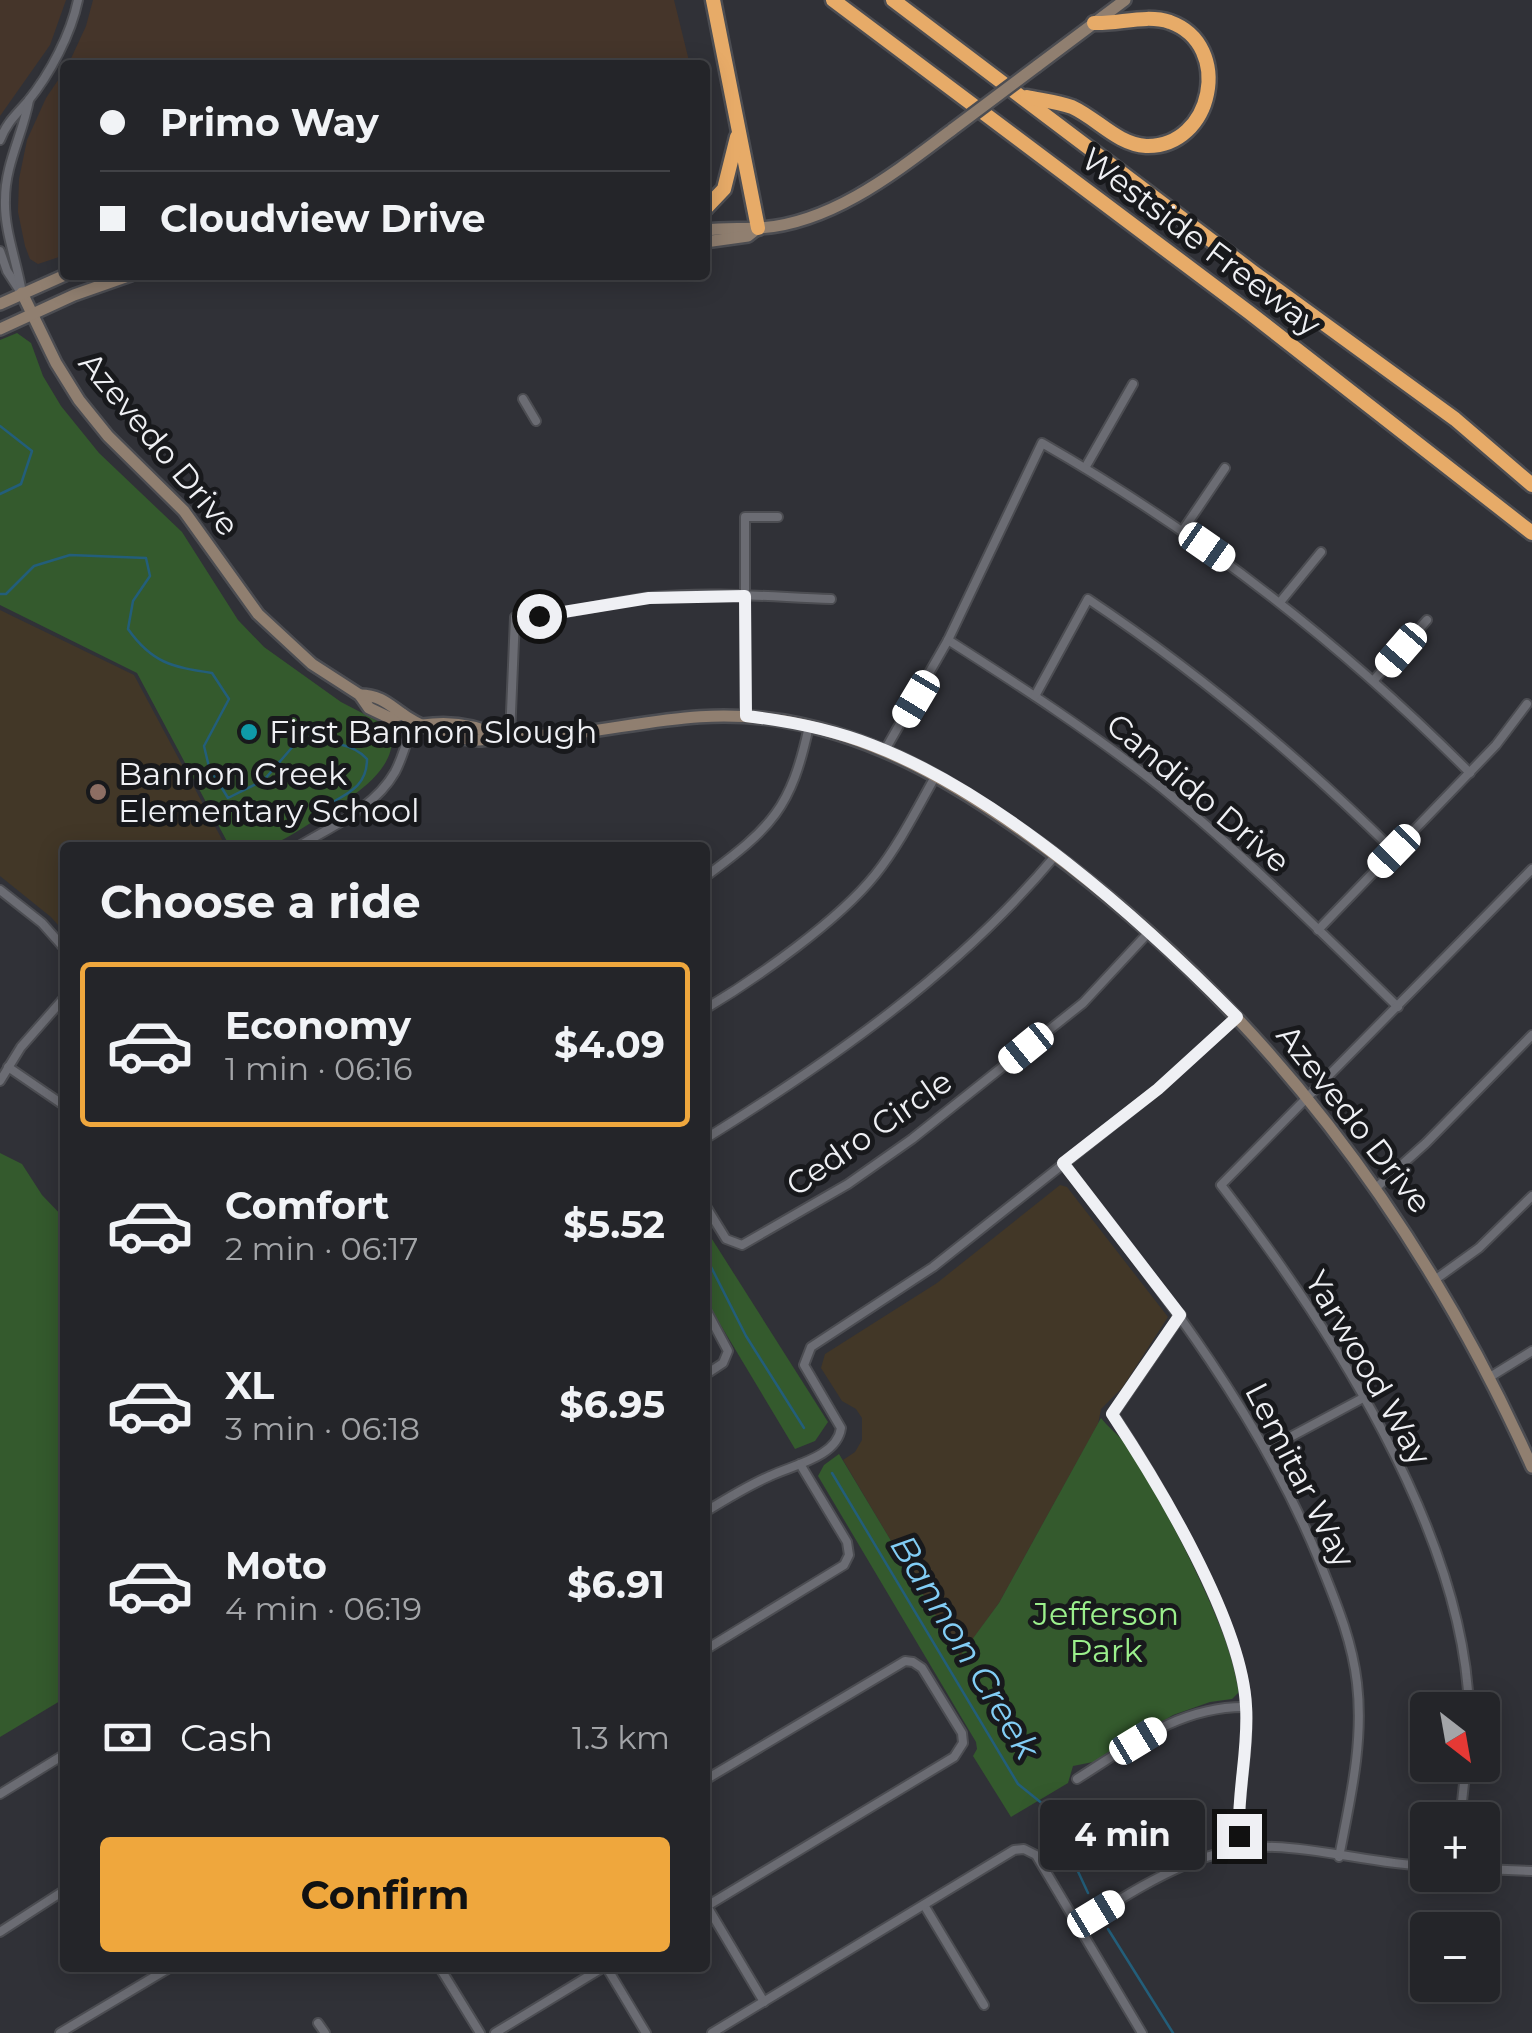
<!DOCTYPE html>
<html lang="en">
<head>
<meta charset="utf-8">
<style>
	body { margin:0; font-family:Montserrat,sans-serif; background:#2c2d31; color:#f1f3f6; height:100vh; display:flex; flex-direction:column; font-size:38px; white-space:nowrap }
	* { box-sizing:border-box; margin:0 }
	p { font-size:32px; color:#a3a5a8 }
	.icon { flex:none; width:55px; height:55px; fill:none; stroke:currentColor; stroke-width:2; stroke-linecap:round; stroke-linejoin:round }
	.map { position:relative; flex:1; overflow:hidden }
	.panel { position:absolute; left:60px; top:842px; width:650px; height:1130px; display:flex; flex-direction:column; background:#242529; border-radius:10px; box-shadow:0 5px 25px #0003,0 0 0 2px #414246 }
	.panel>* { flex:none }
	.top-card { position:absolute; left:60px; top:60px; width:650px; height:220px; border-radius:10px; box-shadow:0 5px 25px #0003,0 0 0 2px #414246; display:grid; align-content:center; height:220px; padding:0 40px; background:#242529 }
	.needle { width:65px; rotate:149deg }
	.controls { position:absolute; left:1410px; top:1692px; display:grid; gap:20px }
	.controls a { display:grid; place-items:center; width:90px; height:90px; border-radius:10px; background:#242529; box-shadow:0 5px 25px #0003,0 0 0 2px #414246; font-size:50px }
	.end { position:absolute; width:45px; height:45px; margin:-22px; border:12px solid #eff0f4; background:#111; box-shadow:0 0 0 5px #111 }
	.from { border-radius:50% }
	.bubble { position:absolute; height:70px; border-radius:10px; background:#242529; box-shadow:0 5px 25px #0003,0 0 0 2px #414246; font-size:32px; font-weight:700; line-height:70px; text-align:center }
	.car { position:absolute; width:30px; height:60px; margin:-30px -15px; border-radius:12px; box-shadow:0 0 8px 2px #0007; background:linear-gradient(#fff 24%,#345 0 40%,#fff 0 76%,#345 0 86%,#fff 0) }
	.top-card b { display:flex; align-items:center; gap:35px; height:95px; font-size:38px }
	.top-card b+b { border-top:2px solid #414246 }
	.top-card i { width:25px; height:25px; background:#f1f3f6 }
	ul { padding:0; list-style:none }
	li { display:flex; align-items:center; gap:30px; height:165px; margin:0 20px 15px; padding:0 20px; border:5px solid transparent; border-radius:10px }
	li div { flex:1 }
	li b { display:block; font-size:38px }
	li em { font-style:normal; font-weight:700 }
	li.current { border-color:#efa73d }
	li>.icon { width:90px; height:90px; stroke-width:1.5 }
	h2 { padding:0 40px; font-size:45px; line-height:120px }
	.pay { display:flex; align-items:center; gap:25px; height:110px; padding:0 40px; font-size:38px }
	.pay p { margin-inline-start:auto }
	.action { display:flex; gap:20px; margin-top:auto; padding:20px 40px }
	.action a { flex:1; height:115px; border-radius:10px; background:#efa73d; color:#111; font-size:40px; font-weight:700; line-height:115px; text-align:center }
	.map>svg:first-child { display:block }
</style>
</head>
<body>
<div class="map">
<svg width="1532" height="2033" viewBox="0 0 1532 2033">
	<rect width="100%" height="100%" fill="#303137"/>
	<!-- commercial -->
	<g fill="#45352a">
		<path d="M0 0H66L50 45 0 116Z"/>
		<path d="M93 0H674L690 65H68L86 26Z"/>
		<path d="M65 70V255L38 264 30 259 25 246 18 212 19 179 27 140 46 98Z"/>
	</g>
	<!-- education -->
	<g fill="#423727">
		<path d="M0 610 134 675 226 847 65 848V933L51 917 0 876Z"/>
		<path d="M1060 1185 1067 1187 1168 1317 1122 1388 1101 1409 1098 1424 999 1603 960 1657 843 1460 855 1452 862 1440V1418L856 1409 842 1401 821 1368 825 1354 937 1283Z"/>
	</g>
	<!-- green -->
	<g fill="#345a2d">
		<path d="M17 333 31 343 43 376 61 406 99 453 182 532 238 620 264 647 341 702 391 728C401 772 347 799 317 819 302 828 285 840 269 846 258 850 242 848 230 847L137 673 0 605V340Z"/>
		<path d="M0 1153 22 1164 42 1195 65 1219V1698L0 1737Z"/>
		<path d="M705 1228 828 1422 815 1441 795 1449 705 1299Z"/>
		<path d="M1101 1418C1107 1426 1115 1432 1122 1440 1151 1475 1241 1651 1239 1692L1232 1699 1210 1702 1173 1715 1098 1761 1073 1766 1068 1783 1011 1817 973 1756 977 1749 976 1742 818 1476 824 1465 839 1454 960 1656 999 1603Z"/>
	</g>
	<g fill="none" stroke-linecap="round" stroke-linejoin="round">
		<!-- stream -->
		<g stroke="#235e7a" stroke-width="2.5">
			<path d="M0 426 32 451 21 484 0 494"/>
			<path d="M0 594H6L34 566 70 555 146 558 150 576 133 601 128 629C152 663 172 667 212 673L229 699 204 746 209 767 228 798 264 780 295 744C322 744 347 738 367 759 367 783 353 791 333 802"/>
			<path d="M336 848V845"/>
			<path d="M705 1255 746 1336 804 1428"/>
			<path d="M832 1473 1018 1784 1049 1809 1088 1893"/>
			<path d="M1108 1929 1173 2033"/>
		</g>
		<!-- street casing -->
		<g stroke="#4c4d52" stroke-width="12">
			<g id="street">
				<path d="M0 140C7 122 16 115 28 101 50 74 71 34 78 0"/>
				<path d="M0 251 7 271 20 291"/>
				<path d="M22 293C17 262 4 231 5 200 5 164 23 134 29 100"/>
				<path d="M523 399 536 421"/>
				<path d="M1085 468 1133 384"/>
				<path d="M1183 530 1225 468"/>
				<path d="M1281 601 1321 552"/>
				<path d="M948 640C1022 687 1094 734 1162 788 1245 856 1321 932 1398 1007"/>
				<path d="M1374 680 1427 620"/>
				<path d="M1035 696 1088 599C1199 673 1299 757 1394 851"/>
				<path d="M745 716V517H778"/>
				<path d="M510 736 515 617C562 617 606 602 653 597 712 591 772 597 831 599"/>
				<path d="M885 750 948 640 1042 443C1201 534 1341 643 1470 773"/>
				<path d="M296 848C330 827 374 809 395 772 403 757 408 738 413 721"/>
				<path d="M705 877C772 827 791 809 809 726"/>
				<path d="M0 890 42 923 65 949"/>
				<path d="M1318 930 1496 745 1527 704"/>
				<path d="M705 1009C757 978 838 921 875 875 899 845 917 809 936 775"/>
				<path d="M8 1067 65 1106"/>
				<path d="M0 1081 21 1047 65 997"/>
				<path d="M705 1139C832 1060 958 972 1055 856"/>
				<path d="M1063 1163C1160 1288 1258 1411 1319 1560 1335 1600 1352 1639 1357 1683 1364 1742 1350 1800 1339 1857"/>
				<path d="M1377 1187 1426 1143 1532 1035"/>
				<path d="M705 1205 726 1239 742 1245 848 1184 912 1139 1083 1003 1149 932"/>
				<path d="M1436 1279 1479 1248 1532 1196"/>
				<path d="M705 1308 728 1351 723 1363 705 1375"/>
				<path d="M1181 1315 1113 1414C1160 1486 1239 1619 1246 1704 1250 1753 1235 1800 1240 1849"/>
				<path d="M1490 1377 1532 1351"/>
				<path d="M1266 1450 1363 1398"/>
				<path d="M705 1512C726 1499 747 1486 770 1476 793 1465 837 1457 841 1428L804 1365 811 1347 933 1267 1158 1089 1237 1017"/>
				<path d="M705 1650 844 1565 849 1555 847 1542 800 1464"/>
				<path d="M1469 1710C1464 1532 1328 1323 1221 1185L1532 869"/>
				<path d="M1077 1779C1131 1745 1180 1706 1246 1707"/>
				<path d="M705 1780 905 1661 913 1662 922 1668 962 1733 963 1743 954 1757 707 1906 764 2002"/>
				<path d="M0 1794 65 1754"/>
				<path d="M1460 1820 1466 1765"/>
				<path d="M1482 1869 1532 1871"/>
				<path d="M924 1905 984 2005"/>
				<path d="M1078 1925C1140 1888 1200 1844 1275 1847 1326 1849 1376 1864 1428 1866"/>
				<path d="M0 1932 65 1890"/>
				<path d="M440 1968 480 2033"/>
				<path d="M607 1968 646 2033"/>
				<path d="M318 2023 325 2033"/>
				<path d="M60 2033 169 1968"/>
				<path d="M495 2033 602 1968"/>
				<path d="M712 2033 1014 1850 1024 1849 1036 1855 1142 2033"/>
			</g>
		</g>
		<!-- secondary casing -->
		<g stroke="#4c4d52" stroke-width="16">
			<g id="secondary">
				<path d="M1037 66 1125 0"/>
				<path d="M705 230C723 228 742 229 760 228 833 223 897 171 953 129"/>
				<path d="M705 242 748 236 758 228"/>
				<path d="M22 293 56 363 79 400 108 436 184 511 258 614 312 664 360 695 369 708 390 718 402 714"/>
				<path d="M0 304 65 275"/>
				<path d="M0 329 74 295 131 275"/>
				<path d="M360 695C382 695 390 706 407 717 427 730 455 739 479 740 487 740 494 737 502 736 527 734 553 737 578 733 652 723 708 708 784 721 883 738 964 789 1044 847 1261 1006 1422 1222 1532 1467"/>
				<path d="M423 725C449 721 476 725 500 737"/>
			</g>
		</g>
		<!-- highway casing -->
		<g stroke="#4c4d52" stroke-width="19">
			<g id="highway">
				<path d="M713 0 758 228"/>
				<path d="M833 0 1250 313 1532 533"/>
				<path d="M893 0 1253 272 1455 419 1532 485"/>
				<path d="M1027 97C1041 100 1059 102 1072 107 1098 119 1117 144 1146 146 1213 148 1234 45 1170 22 1146 14 1119 24 1094 23"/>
				<path d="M705 209 724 189 737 137"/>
			</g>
		</g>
		<!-- street -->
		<use href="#street" stroke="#6b6c73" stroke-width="8"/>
		<!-- secondary -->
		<use href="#secondary" stroke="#907f70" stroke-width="11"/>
		<!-- highway -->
		<use href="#highway" stroke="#e7ab68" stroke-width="14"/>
		<!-- secondary-bridge casing -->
		<g stroke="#4c4d52" stroke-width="16" stroke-linecap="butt">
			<path id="secondary-bridge" d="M953 129 1037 66"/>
		</g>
		<!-- secondary-bridge -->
		<use href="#secondary-bridge" stroke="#907f70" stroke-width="11"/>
	</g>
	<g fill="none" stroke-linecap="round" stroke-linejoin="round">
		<!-- route -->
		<path stroke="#eff0f4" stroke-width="12" d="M539 616 649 598 745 596 746 716C789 721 831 729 872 745 1000 794 1141 919 1237 1017L1158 1089 1063 1163 1180 1315 1112 1414C1159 1485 1242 1622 1246 1706 1249 1749 1237 1792 1239 1836"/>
	</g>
	<!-- markers -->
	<circle fill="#0f9aa8" stroke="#18191c" stroke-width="4" cx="249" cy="732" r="10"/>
	<circle fill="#8d6e63" stroke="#18191c" stroke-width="4" cx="98" cy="792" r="10"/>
	<g text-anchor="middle" stroke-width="10" stroke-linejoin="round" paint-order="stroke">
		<!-- street labels -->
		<g font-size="32" fill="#eff0f4" stroke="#18191c">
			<text transform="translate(1201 242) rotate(37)" y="11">Westside Freeway</text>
			<text transform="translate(159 444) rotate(50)" y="11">Azevedo Drive</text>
			<text transform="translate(1198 793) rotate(40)" y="11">Candido Drive</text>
			<text transform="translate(1354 1119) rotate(52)" y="11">Azevedo Drive</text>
			<text transform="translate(869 1133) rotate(-35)" y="11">Cedro Circle</text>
			<text transform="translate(1368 1368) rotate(60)" y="11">Yarwood Way</text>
			<text transform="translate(1300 1475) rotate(63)" y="11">Lemitar Way</text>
		</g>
		<!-- poi labels -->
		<g font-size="32" fill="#eff0f4" stroke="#18191c" text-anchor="start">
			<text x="269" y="743">First Bannon Slough</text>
			<text x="118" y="785">Bannon Creek<tspan x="118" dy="37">Elementary School</tspan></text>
		</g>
		<!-- park labels -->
		<g font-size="32" fill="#9bef8c" stroke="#18191c">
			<text x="1106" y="1625">Jefferson<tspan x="1106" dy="37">Park</tspan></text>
		</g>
		<!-- water labels -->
		<g font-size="35" font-style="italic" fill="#82cdf5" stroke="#18191c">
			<text transform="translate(965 1647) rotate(59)" y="12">Bannon Creek</text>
		</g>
	</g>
</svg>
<div class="controls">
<a><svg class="needle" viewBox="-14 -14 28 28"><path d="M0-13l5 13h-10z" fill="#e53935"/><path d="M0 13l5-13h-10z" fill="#a3a5a8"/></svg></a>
<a>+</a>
<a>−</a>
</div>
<i class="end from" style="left:539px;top:616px"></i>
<i class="end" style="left:1239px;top:1836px"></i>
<div class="bubble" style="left:1040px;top:1800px;width:165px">4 min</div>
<i class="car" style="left:1207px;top:547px;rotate:125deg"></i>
<i class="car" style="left:1401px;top:650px;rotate:221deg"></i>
<i class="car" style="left:916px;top:699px;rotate:211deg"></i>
<i class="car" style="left:1394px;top:851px;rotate:224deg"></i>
<i class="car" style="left:1026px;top:1048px;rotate:231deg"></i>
<i class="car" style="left:1138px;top:1741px;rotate:59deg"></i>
<i class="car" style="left:1096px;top:1914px;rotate:59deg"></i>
<div class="top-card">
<b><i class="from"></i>Primo Way</b>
<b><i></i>Cloudview Drive</b>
</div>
<section class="panel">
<h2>Choose a ride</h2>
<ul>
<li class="current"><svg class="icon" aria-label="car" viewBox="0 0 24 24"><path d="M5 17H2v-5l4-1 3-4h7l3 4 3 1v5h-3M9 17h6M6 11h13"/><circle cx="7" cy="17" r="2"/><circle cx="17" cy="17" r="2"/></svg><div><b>Economy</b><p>1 min · 06:16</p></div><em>$4.09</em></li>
<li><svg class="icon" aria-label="car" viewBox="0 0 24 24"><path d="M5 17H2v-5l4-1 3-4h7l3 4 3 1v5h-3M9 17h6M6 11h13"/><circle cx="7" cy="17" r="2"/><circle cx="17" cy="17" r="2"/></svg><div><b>Comfort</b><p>2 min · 06:17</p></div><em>$5.52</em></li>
<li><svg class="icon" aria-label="car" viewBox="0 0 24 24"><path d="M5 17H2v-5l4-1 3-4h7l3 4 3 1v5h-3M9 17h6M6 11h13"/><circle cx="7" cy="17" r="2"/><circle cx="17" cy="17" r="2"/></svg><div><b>XL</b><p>3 min · 06:18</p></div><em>$6.95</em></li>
<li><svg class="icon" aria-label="car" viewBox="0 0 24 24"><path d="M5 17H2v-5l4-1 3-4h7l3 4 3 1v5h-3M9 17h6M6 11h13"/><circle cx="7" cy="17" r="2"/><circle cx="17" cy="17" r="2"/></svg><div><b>Moto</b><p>4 min · 06:19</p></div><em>$6.91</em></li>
</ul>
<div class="pay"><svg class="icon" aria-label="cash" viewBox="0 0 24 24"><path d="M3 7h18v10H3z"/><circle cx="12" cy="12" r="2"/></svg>Cash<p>1.3 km</p></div>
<div class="action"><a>Confirm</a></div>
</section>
</div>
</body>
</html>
